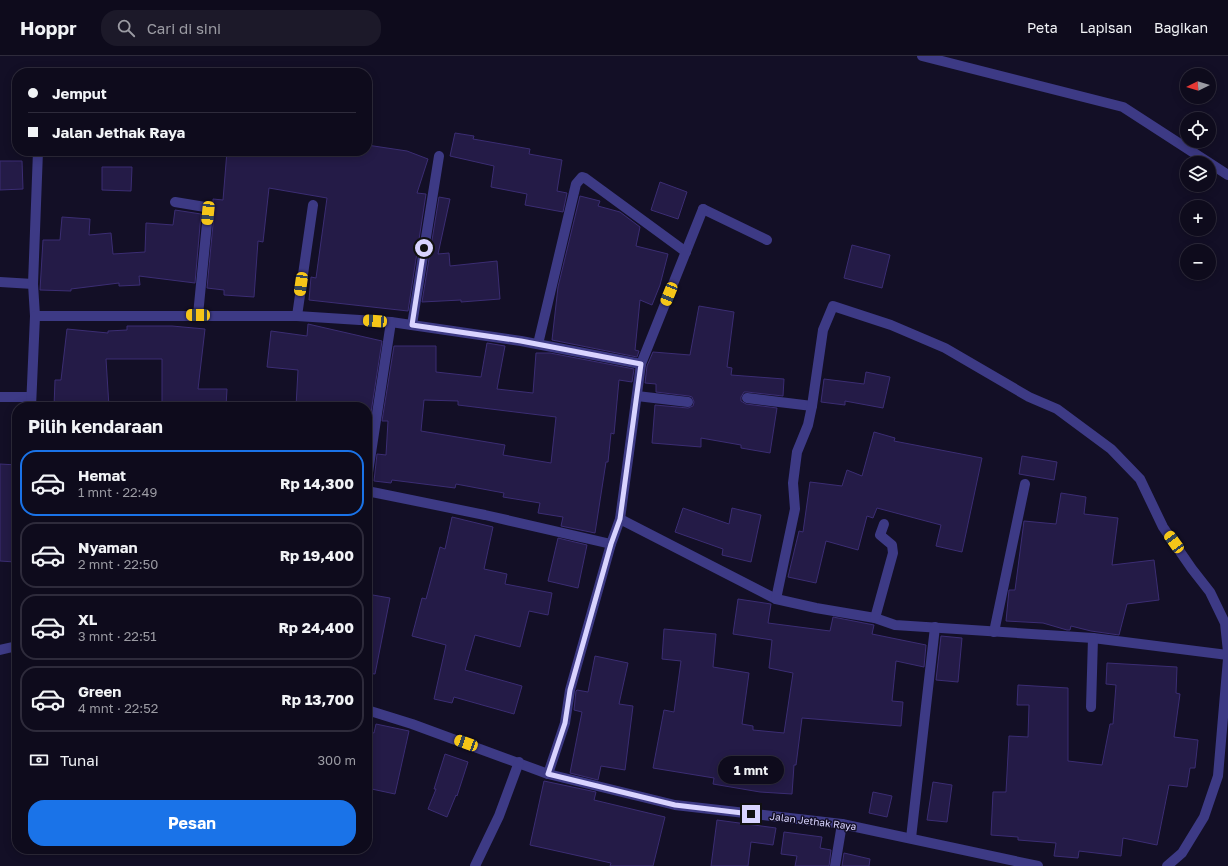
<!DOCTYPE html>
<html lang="id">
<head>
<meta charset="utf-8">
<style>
	body { margin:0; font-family:"Golos Text",sans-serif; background:#1c1929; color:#f1f3f6; height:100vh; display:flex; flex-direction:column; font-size:15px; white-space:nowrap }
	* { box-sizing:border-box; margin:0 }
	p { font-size:13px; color:#9b9ba3 }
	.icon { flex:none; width:22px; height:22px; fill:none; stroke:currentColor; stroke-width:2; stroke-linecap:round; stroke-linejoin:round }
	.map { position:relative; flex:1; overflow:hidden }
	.side { position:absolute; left:12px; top:346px; width:360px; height:452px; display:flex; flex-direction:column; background:#0e0b1c; border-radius:16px; box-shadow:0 2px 10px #0003,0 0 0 1px #2e2b3b }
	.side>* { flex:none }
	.hud { position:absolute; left:12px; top:12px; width:360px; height:88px; border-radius:16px; box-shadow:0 2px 10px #0003,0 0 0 1px #2e2b3b; display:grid; align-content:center; height:88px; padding:0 16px; background:#0e0b1c }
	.needle { width:26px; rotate:265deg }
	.fabs { position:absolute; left:1180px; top:12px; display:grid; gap:8px }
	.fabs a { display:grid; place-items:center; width:36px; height:36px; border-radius:50%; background:#0e0b1c; box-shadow:0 2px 10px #0003,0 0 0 1px #2e2b3b; font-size:20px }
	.end { position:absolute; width:18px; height:18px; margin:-9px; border:5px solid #d9d4ff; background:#111; box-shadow:0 0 0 2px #111 }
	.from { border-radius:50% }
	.bubble { position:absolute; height:28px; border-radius:14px; background:#0e0b1c; box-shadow:0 2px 10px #0003,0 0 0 1px #2e2b3b; font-size:13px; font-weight:700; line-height:28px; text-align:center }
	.car { position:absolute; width:12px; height:24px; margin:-12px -6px; border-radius:5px; box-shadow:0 0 3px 1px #0007; background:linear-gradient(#f5c518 24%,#345 0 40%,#f5c518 0 76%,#345 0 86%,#f5c518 0) }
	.hud b { display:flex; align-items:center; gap:14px; height:38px; font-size:15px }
	.hud b+b { border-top:1px solid #2e2b3b }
	.hud i { width:10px; height:10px; background:#f1f3f6 }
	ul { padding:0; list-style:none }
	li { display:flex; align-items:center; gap:12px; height:66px; margin:0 8px 6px; padding:0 8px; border:2px solid #2e2b3b; border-radius:16px }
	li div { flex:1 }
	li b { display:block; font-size:15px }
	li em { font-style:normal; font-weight:700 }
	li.on { border-color:#1a73e8 }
	li>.icon { width:36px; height:36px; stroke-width:1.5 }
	h2 { padding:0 16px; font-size:18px; line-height:48px }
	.pay { display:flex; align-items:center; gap:10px; height:44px; padding:0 16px; font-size:15px }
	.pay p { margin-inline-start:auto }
	.action { display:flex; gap:8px; margin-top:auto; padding:8px 16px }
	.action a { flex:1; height:46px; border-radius:16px; background:#1a73e8; color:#fff; font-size:16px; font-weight:700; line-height:46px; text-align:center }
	header { display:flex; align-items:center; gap:24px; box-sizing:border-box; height:56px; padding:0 20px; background:#0e0b1c; border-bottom:1px solid #2e2b3b }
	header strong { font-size:19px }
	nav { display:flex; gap:22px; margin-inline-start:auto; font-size:14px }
	.search { width:280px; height:36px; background:#1c1929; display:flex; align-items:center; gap:10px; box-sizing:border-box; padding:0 14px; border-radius:16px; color:#9b9ba3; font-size:15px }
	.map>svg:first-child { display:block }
</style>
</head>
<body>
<header>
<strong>Hoppr</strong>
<div class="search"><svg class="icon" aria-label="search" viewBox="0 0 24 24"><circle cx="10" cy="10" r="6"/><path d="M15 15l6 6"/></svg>Cari di sini</div>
<nav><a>Peta</a><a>Lapisan</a><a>Bagikan</a></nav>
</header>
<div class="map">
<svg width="1228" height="810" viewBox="0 0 1228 810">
	<rect width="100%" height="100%" fill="#130f26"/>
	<!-- building -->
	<g fill="#241b47" stroke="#3b2d73" fill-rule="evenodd">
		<path d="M455 77 474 80 473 83 530 93 529 98 562 104 557 135 567 137 563 156 525 149 527 138 491 131 494 110 450 100Z"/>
		<path d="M367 89 407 95 428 103 417 137 426 138 408 255 309 244 311 221 316 222 327 142 269 132 263 186 258 185 254 241 224 239V234L207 232 214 158 213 152V143L223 144 227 95H367Z"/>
		<path d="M0 105H22L23 133 0 134Z"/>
		<path d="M102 111H132L131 135 102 134Z"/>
		<path d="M660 126 687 136 678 163 651 154Z"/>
		<path d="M580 140 600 145 598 150 620 156 640 171 636 190 668 198 660 229 652 249 640 244 635 294 639 295 637 301 552 284 558 231Z"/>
		<path d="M439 141 450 143 438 198 449 197 450 210 497 205 500 243 461 246V244L422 246Z"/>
		<path d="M175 154 201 158 195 227 139 220 140 229 119 230V227L71 233V235L40 234 43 184H60L62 161 90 163 89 179 111 177 113 198 145 196 146 167 173 169Z"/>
		<path d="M852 189 890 199 882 232 844 222Z"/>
		<path d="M699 250 734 256 727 311 732 312 731 319 784 323 783 340 747 336H744L741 341V345L746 348 777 352 770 397 741 392V389L701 382V391L652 387 655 349 688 352 693 350 694 346 692 341 689 340 656 336V328L645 327 647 310 653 296 690 299Z"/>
		<path d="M308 268 382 285 370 363H367V351H296L298 314 267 311 271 275 307 280Z"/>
		<path d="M127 270H172L205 273 198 333H227L226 351H162V303H106L109 351H54L55 324H61L67 273 108 277V275L127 274Z"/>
		<path d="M487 287 505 290 497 333 533 337 536 297H550L634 313 632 326 619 324 614 378 611 377 608 406H606L595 477 561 470 563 461 538 457 540 447 503 441 504 437 456 428 455 432 392 424 391 427 374 425 377 398 386 399 388 365H382L394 290H436V316L481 321ZM424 344 458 345V349L556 361 551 407 503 399 505 389 421 375Z"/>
		<path d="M866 316 890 321 883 352 845 345V349L821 346 824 323 864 328Z"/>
		<path d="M874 376 895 382 894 385 982 402 962 496 936 490 941 469 877 452 873 462 867 460 858 494 826 485 816 527 788 521 799 475 803 476 810 426 842 430 847 414 862 420Z"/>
		<path d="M1022 400 1057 406 1054 424 1019 418Z"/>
		<path d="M0 408 17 409 15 506 0 505Z"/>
		<path d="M1061 437 1086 441 1084 458 1118 462 1112 509 1154 504 1159 544 1127 548 1119 579 1091 575 1071 570 1070 574H1067L1043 567 1006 565 1009 534H1015L1024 465 1056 468Z"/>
		<path d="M683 452 729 468 732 452 761 459 751 506 722 499 723 493 675 476Z"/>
		<path d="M452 461 493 471 484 513 507 518 505 528 552 537 548 559 529 555 520 591 475 579 465 614 522 630 514 658 454 641 452 647 434 643 446 589 412 580 422 542 426 543 440 491 445 493Z"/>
		<path d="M558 482 587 489 578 532 548 525Z"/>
		<path d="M367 538 390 542 375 618 367 617Z"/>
		<path d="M738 543 771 548 768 567 830 575 833 561 874 569 872 578 926 589 924 611 896 605 892 645 903 646 901 670 802 662 796 709H794L792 738 760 736 713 728 714 722 653 712 664 654 674 656 681 605 662 603 664 573 716 578 713 611 749 617 742 668 753 670V674L784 677 793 617 769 612 772 584 733 578Z"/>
		<path d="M941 580 962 582 958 626 936 624Z"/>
		<path d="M595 600 628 607 619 648 633 650 625 714 601 710 598 724 570 717 582 656 574 654 576 635 577 634 588 636Z"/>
		<path d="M1107 607 1177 611 1176 637 1180 638 1174 681 1198 684 1195 712H1190L1187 731 1169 729 1157 789 1123 782 1121 800 1079 795 1078 802 1054 800 1056 787 1018 784V781L991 779 993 736H1006L1009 680 1028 681 1029 649H1017L1018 629 1068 632V705L1102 709 1110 668H1113L1116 629 1106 628Z"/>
		<path d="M376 668 409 675 395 738 367 732V675L374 677Z"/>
		<path d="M445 698 468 706 457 740 456 739 447 761 428 753 436 733H434Z"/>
		<path d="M544 725 596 736 594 744 665 761 653 810H610L611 807 530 789Z"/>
		<path d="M933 726 952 729 947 766 927 764Z"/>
		<path d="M873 736 892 740 887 761 869 757Z"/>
		<path d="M717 764 776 772 773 789 751 786 748 810H711Z"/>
		<path d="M784 776 822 781 820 792 831 794 829 810H795L797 800 781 798Z"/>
		<path d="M844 797 870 803 869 810H842Z"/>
	</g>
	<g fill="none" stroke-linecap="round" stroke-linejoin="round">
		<!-- service -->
		<g stroke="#3d3a85" stroke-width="10">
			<path d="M703 153 767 184"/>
			<path d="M637 340 688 346"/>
			<path d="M747 342 812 350"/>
		</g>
		<!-- minor -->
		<g stroke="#3d3a85" stroke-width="10">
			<path d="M922 0 1123 51 1228 119"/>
			<path d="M175 146 205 151 208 157 198 259"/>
			<path d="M0 226 33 228"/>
			<path d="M35 260 33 228 38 95"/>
			<path d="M297 260 313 149"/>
			<path d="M412 269 439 100"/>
			<path d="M538 288 576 128 582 121 585 122 686 196"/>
			<path d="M0 341H31"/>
			<path d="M31 351 35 260H297L391 266 521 285 641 308"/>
			<path d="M367 423 391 266"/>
			<path d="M367 435 485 459 611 488"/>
			<path d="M620 463 776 543 816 552 875 562 895 569 1093 582 1228 599"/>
			<path d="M776 543 795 453 793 427 797 396 808 369 812 350 823 274 833 250 891 269 945 292 1029 341 1057 353 1111 393 1140 423 1163 471 1192 513 1210 536 1225 567 1228 596"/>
			<path d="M875 562 893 497 892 489 880 479 884 468"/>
			<path d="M994 576 1025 428"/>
			<path d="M0 594 17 590"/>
			<path d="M1091 651 1093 582"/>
			<path d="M367 654 412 668 548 718 675 749 842 768 1038 810"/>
			<path d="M548 718 565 667 570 634 611 488 620 463 641 308 703 153"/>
			<path d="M911 782 935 571"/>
			<path d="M475 810 499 760 519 706"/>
			<path d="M835 810 842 768"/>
			<path d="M1167 810 1182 797 1204 761 1218 720 1228 603"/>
		</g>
	</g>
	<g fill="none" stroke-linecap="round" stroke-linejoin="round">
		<!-- route -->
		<path stroke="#d9d4ff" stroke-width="5" d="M424 192 412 269 521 285 641 308 620 463 611 488 570 634 565 667 548 718 675 749 751 758"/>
	</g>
	<g text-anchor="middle" stroke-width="3" stroke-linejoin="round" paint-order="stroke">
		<!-- street labels -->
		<g font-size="10" fill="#d9d4ff" stroke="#130f26">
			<text transform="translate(813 765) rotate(7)" y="4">Jalan Jethak Raya</text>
		</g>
	</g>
</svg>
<div class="fabs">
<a><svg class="needle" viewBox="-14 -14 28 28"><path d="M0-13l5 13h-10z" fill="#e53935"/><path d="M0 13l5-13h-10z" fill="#9b9ba3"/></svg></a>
<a><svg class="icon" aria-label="locate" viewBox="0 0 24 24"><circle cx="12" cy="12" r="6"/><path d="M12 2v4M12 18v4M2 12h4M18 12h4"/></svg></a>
<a><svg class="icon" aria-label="layers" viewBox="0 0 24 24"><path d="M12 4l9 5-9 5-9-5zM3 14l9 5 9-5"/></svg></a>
<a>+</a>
<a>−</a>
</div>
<i class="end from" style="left:424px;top:192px"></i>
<i class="end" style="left:751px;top:758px"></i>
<div class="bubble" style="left:718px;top:700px;width:66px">1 mnt</div>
<i class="car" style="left:208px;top:157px;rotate:186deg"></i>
<i class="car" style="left:301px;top:228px;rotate:188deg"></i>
<i class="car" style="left:669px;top:238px;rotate:202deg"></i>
<i class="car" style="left:198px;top:259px;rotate:271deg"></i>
<i class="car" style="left:375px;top:265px;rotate:274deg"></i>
<i class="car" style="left:1174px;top:486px;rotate:324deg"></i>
<i class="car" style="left:466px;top:687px;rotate:290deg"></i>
<div class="hud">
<b><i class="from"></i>Jemput</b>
<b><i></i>Jalan Jethak Raya</b>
</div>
<section class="side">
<h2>Pilih kendaraan</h2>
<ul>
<li class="on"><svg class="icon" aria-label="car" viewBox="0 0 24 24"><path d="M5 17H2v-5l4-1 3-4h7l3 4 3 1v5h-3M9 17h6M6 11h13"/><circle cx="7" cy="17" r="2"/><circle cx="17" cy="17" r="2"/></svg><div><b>Hemat</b><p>1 mnt · 22:49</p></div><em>Rp 14,300</em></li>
<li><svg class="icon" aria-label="car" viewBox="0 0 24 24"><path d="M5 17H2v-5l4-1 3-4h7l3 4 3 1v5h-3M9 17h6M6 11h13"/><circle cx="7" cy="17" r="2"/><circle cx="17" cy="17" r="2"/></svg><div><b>Nyaman</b><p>2 mnt · 22:50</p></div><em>Rp 19,400</em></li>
<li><svg class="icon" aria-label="car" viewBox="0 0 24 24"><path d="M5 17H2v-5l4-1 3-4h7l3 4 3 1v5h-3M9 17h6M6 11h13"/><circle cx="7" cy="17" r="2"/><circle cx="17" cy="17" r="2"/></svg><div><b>XL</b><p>3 mnt · 22:51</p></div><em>Rp 24,400</em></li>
<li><svg class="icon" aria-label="car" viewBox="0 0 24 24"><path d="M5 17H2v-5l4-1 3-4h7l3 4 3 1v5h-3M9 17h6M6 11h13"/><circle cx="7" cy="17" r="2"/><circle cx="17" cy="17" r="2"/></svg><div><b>Green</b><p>4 mnt · 22:52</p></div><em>Rp 13,700</em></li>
</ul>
<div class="pay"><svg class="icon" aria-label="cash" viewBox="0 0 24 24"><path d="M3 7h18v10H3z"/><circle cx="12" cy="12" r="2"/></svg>Tunai<p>300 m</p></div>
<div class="action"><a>Pesan</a></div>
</section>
</div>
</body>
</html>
